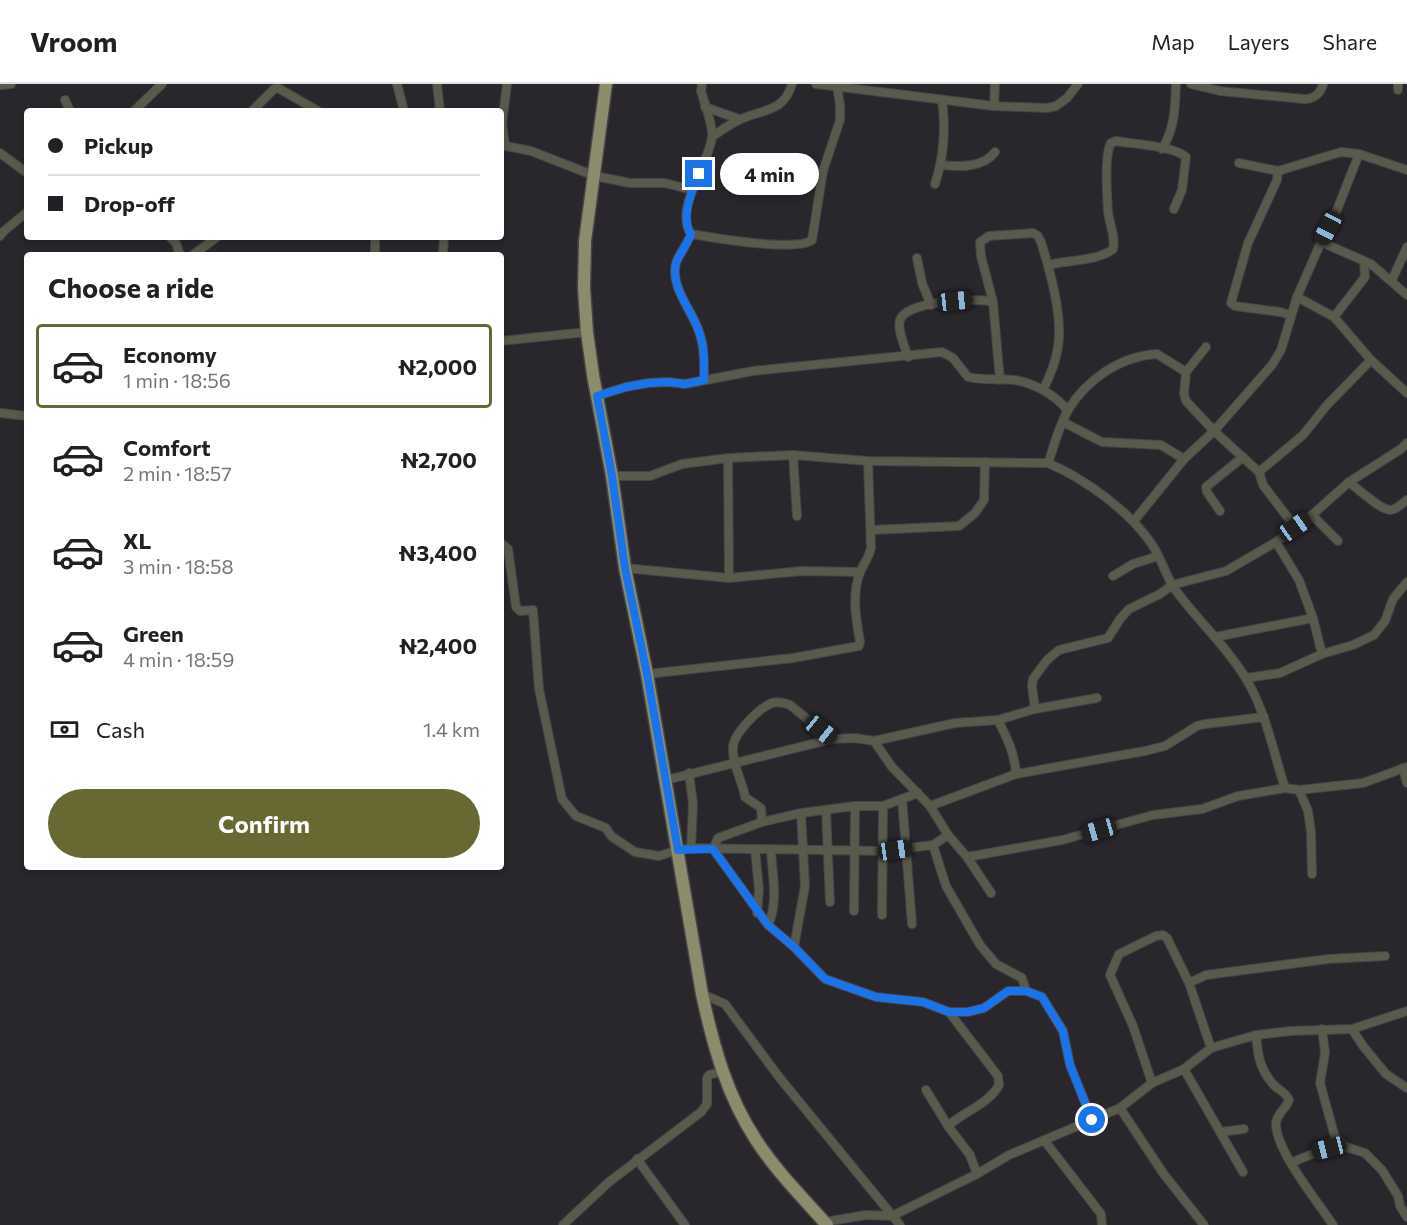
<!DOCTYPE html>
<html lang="en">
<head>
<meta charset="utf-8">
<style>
	body { margin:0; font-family:Commissioner,sans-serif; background:#f2f2f2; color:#202124; height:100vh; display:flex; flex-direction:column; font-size:22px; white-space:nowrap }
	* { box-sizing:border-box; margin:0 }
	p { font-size:20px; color:#757577 }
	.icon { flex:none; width:33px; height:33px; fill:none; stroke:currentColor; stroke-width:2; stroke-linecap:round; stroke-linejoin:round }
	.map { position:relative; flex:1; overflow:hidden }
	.drawer { position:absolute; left:24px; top:168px; width:480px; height:618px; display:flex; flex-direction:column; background:#fff; border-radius:6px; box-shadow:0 3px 9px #0003 }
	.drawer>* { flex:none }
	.top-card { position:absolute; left:24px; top:24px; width:480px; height:132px; border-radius:6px; box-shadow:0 3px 9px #0003; display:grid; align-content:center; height:132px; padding:0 24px; background:#fff }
	.end { position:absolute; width:27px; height:27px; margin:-14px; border:8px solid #1a73e8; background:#fff; box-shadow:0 0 0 3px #fff }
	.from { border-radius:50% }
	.bubble { position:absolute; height:42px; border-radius:21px; background:#fff; box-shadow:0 3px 9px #0003; font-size:20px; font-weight:700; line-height:42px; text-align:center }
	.car { position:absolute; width:18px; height:36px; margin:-18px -9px; border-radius:8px; box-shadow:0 0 4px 2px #0007; background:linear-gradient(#222 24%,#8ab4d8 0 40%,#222 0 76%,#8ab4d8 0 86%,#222 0) }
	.top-card b { display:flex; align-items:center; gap:21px; height:57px; font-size:22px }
	.top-card b+b { border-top:2px solid #e0e0e0 }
	.top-card i { width:15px; height:15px; background:#202124 }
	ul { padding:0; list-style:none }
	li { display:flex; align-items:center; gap:18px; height:84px; margin:0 12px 9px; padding:0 12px; border:3px solid transparent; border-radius:6px }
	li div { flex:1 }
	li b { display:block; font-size:22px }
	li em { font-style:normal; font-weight:700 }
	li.current { border-color:#676832 }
	li>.icon { width:54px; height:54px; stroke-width:1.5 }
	h2 { padding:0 24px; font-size:27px; line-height:72px }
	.pay { display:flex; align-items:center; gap:15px; height:66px; padding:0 24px; font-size:22px }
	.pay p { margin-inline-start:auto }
	.button { display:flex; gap:12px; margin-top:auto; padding:12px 24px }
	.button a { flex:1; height:69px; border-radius:36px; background:#676832; color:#fff; font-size:24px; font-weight:700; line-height:69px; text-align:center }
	header { display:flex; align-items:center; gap:36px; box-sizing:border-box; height:84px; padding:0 30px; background:#fff; border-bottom:2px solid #e0e0e0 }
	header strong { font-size:28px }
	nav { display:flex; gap:33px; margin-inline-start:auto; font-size:21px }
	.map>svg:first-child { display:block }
</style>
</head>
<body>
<header>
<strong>Vroom</strong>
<nav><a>Map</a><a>Layers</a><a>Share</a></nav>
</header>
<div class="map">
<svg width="1407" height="1141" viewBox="0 0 1407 1141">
	<rect width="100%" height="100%" fill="#29262c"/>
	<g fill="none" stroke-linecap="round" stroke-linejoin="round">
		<!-- minor casing -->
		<g stroke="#464349" stroke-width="10">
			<g id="minor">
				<path d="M397 0 404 27"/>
				<path d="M437 0 440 27"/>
				<path d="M702 0 701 7C704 18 713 41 712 52 710 79 673 125 691 150 688 159 678 172 676 179 670 203 691 225 698 245 705 262 704 279 704 296"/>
				<path d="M816 0 994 22 1047 24 1056 22 1067 14 1078 0"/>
				<path d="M1191 0 1220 7 1304 15C1313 15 1321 10 1323 0"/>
				<path d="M1398 0V6"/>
				<path d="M0 1 11 0"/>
				<path d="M65 16 70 27"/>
				<path d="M994 22 995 0"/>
				<path d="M705 23 739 35"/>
				<path d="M134 27 162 0"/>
				<path d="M252 27 274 5 278 4 318 27"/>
				<path d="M713 52C722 46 731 39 741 35 764 25 784 28 792 0"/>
				<path d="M501 61 531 67 595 92 630 99H665L692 106"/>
				<path d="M505 62 502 40 507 0"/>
				<path d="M1162 65C1175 44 1175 24 1176 0"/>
				<path d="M0 69 27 89"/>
				<path d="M1239 79 1278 87 1277 96 1248 159 1231 219 1235 222 1280 228 1291 231"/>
				<path d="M941 81C959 83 983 84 995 68"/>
				<path d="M1278 87 1341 68 1359 70 1407 86"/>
				<path d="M935 100C944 72 946 45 942 16"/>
				<path d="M691 150C714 154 796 168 812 156L823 87 840 36V21L837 2"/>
				<path d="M0 152 4 147 27 128"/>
				<path d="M170 153 176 159 180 171"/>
				<path d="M375 153V171"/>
				<path d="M1321 158 1371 180 1407 211"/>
				<path d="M193 171 217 153"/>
				<path d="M443 171 444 153"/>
				<path d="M917 174 922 199 931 221"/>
				<path d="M1048 181C1067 176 1099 177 1113 165 1116 152 1109 140 1108 127 1107 112 1104 70 1111 59L1116 57C1133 60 1175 62 1186 73L1182 106 1174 125"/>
				<path d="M1392 196 1407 163"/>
				<path d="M1297 213 1334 233 1371 276 1407 309"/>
				<path d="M1334 233 1365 193 1364 178"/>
				<path d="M501 257 587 248"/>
				<path d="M1206 263 1186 288 1184 310 1186 317 1214 347 1259 388 1263 401 1295 443"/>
				<path d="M908 273C905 263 897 246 900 236 906 217 976 213 993 218"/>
				<path d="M1000 296 993 218 981 172 980 158 989 152 1033 149 1038 152 1041 158C1050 187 1063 232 1058 263 1056 278 1050 292 1043 306"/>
				<path d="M597 312 626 303 648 299 668 298 685 300 753 287 942 268 953 274 968 293C984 297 1000 294 1015 296 1034 299 1057 312 1068 327"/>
				<path d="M0 329 27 332"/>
				<path d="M1063 338 1102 358 1161 361 1184 375"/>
				<path d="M793 371 797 432"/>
				<path d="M728 374 729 494"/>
				<path d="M1048 379C1054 362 1059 342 1068 326 1087 295 1121 272 1157 270L1186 288"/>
				<path d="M1259 388 1303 351 1327 321 1371 276"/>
				<path d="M612 392H650L682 380 728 374 793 371 868 377 1048 379C1085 395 1128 426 1151 459 1161 473 1165 490 1174 504 1196 535 1225 560 1245 593 1266 627 1273 667 1285 704"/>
				<path d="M1349 398C1358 405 1381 426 1390 426 1397 426 1402 419 1407 416"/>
				<path d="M1220 427 1207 408 1206 403 1243 373"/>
				<path d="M1312 431 1338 457"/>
				<path d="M1134 437 1184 375 1214 347 1272 281 1281 266 1297 213 1321 158 1335 131 1359 70"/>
				<path d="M871 446 959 442 975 429 984 416 985 378"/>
				<path d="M1276 458 1299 496 1313 534 1322 570"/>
				<path d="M501 459 508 465 516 523 520 527 533 526 539 605 562 715 576 732 606 744 611 752 635 768 659 772 678 766 691 764 883 767 933 761 948 751"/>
				<path d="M625 484 729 494 802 487 860 488"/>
				<path d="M1113 492 1133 480 1158 472"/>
				<path d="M1215 553 1313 534"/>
				<path d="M647 590 793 574 859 562 860 558C856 535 851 509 861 486 865 478 869 473 871 464L868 377"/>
				<path d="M1246 594 1280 589 1322 570 1353 561 1374 551 1385 537 1393 515 1407 498"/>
				<path d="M1035 625 1032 602 1033 595 1047 576 1059 566 1108 554 1120 535 1129 525 1160 510 1172 501 1226 487 1276 458 1312 431 1349 398 1401 365 1407 359"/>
				<path d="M998 636C1007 654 1015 670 1016 690"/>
				<path d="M874 657 892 683 930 722 948 751 967 773 991 809"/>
				<path d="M1403 684 1407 699"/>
				<path d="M689 689 693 720 691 764"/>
				<path d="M666 696 832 655 855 654 874 657 955 639 998 636 1035 625 1097 614"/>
				<path d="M1299 706 1308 727 1311 748 1312 790"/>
				<path d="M918 709 883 722H855L801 729 762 738 718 754 713 765 768 841 794 863 825 895 876 913 923 918 949 928H968L984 924 1008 907H1026L1042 913 1063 947 1070 981 1092 1036"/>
				<path d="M902 715 912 840"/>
				<path d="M930 722 1016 690 1145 667 1165 662 1197 642 1205 640 1264 633"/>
				<path d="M826 726 830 818"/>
				<path d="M762 738 761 724 745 713C742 695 732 681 733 663 734 649 759 624 772 619 778 617 784 619 790 621L832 655"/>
				<path d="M933 761 946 802 980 861 996 880 1022 894 1026 907"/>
				<path d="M755 765 759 806 757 829"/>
				<path d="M967 773 1062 756 1153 731 1202 725 1238 712 1285 704 1299 706 1363 699 1407 683"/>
				<path d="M854 827 855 722"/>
				<path d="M882 831 883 722"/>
				<path d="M768 841C779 818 772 790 771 766"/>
				<path d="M794 863 805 802 801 729"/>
				<path d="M1189 899 1206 891 1328 875 1385 872"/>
				<path d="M702 910 725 920 779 993 900 1141"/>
				<path d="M1322 945 1325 969 1320 999 1335 1053 1346 1063 1365 1069 1382 1086 1398 1112 1400 1122 1407 1133"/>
				<path d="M1352 945 1363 962 1386 990 1407 1004"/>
				<path d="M1256 951C1258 971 1259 984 1273 1000 1278 1006 1285 1007 1289 1016 1286 1025 1277 1029 1276 1039 1275 1066 1318 1118 1333 1141"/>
				<path d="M1184 985 1243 1088"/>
				<path d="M1152 999 1133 942 1110 891 1119 870 1156 852 1163 851 1167 854 1189 899 1211 964"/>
				<path d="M926 1006 948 1042 970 1071 977 1090"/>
				<path d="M1120 1024 1163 1089 1204 1141"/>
				<path d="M948 1042C964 1027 988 1021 999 1001L998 992 949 928"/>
				<path d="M1220 1048 1244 1045"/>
				<path d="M1044 1056 1101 1130 1102 1141"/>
				<path d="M637 1075 685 1141"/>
				<path d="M1291 1079C1296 1076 1329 1064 1331 1062 1334 1059 1334 1056 1335 1053"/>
				<path d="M825 1138 866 1131 892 1132 977 1090 1009 1071 1120 1024 1152 999 1184 985 1211 964 1256 951 1291 947 1352 945 1407 927"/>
				<path d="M563 1141 609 1098 701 1028 707 1020V994L709 991 723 987"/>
			</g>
		</g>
		<!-- primary casing -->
		<g stroke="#464349" stroke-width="15">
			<path id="primary" d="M606 0 585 157 584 204 587 248 593 291 612 392 625 484 647 590 702 910C713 961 727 1012 756 1056 776 1087 803 1114 827 1141"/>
		</g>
		<!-- minor -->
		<use href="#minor" stroke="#595a4b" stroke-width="8"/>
		<!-- primary -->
		<use href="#primary" stroke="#8a8c6c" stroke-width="12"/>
	</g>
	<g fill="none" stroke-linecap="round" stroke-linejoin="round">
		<!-- route -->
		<path stroke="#1a73e8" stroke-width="8" d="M699 90C692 107 680 134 691 150 688 159 678 172 676 179 670 203 691 225 698 245 705 262 704 279 704 296L685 300 668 298 648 299 626 303 597 312 612 392 625 484 647 590 678 766 713 765 768 841 794 863 825 895 876 913 923 918 949 928H968L984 924 1008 907H1026L1042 913 1063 947 1070 981 1092 1036"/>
	</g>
</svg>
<i class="end from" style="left:1092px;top:1036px"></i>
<i class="end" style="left:699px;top:90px"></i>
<div class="bubble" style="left:720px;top:69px;width:99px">4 min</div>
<i class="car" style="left:1328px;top:144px;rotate:208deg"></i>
<i class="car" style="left:955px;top:217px;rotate:84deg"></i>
<i class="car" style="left:1295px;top:443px;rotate:55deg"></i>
<i class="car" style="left:821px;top:646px;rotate:129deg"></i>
<i class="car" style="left:1099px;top:746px;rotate:254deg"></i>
<i class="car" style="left:895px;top:766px;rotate:82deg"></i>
<i class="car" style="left:1329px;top:1064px;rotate:256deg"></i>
<div class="top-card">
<b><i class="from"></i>Pickup</b>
<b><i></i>Drop-off</b>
</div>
<section class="drawer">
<h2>Choose a ride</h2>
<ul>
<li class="current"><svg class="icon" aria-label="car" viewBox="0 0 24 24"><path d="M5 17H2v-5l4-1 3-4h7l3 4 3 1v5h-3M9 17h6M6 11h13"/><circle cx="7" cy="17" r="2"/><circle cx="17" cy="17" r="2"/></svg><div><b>Economy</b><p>1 min · 18:56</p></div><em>₦2,000</em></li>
<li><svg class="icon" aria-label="car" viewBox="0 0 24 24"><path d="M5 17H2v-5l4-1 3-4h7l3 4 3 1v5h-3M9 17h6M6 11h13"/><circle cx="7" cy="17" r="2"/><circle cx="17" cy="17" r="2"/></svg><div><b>Comfort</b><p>2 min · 18:57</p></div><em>₦2,700</em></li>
<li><svg class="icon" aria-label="car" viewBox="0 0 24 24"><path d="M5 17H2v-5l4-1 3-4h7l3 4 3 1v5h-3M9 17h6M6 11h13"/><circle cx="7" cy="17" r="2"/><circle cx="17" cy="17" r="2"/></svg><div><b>XL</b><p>3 min · 18:58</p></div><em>₦3,400</em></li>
<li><svg class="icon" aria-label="car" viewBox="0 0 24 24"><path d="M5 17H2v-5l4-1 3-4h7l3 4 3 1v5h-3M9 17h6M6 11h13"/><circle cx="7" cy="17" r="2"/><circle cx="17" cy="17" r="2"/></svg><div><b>Green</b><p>4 min · 18:59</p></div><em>₦2,400</em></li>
</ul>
<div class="pay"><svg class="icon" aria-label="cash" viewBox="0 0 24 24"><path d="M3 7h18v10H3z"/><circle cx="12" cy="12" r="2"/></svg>Cash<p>1.4 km</p></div>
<div class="button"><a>Confirm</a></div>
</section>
</div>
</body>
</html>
